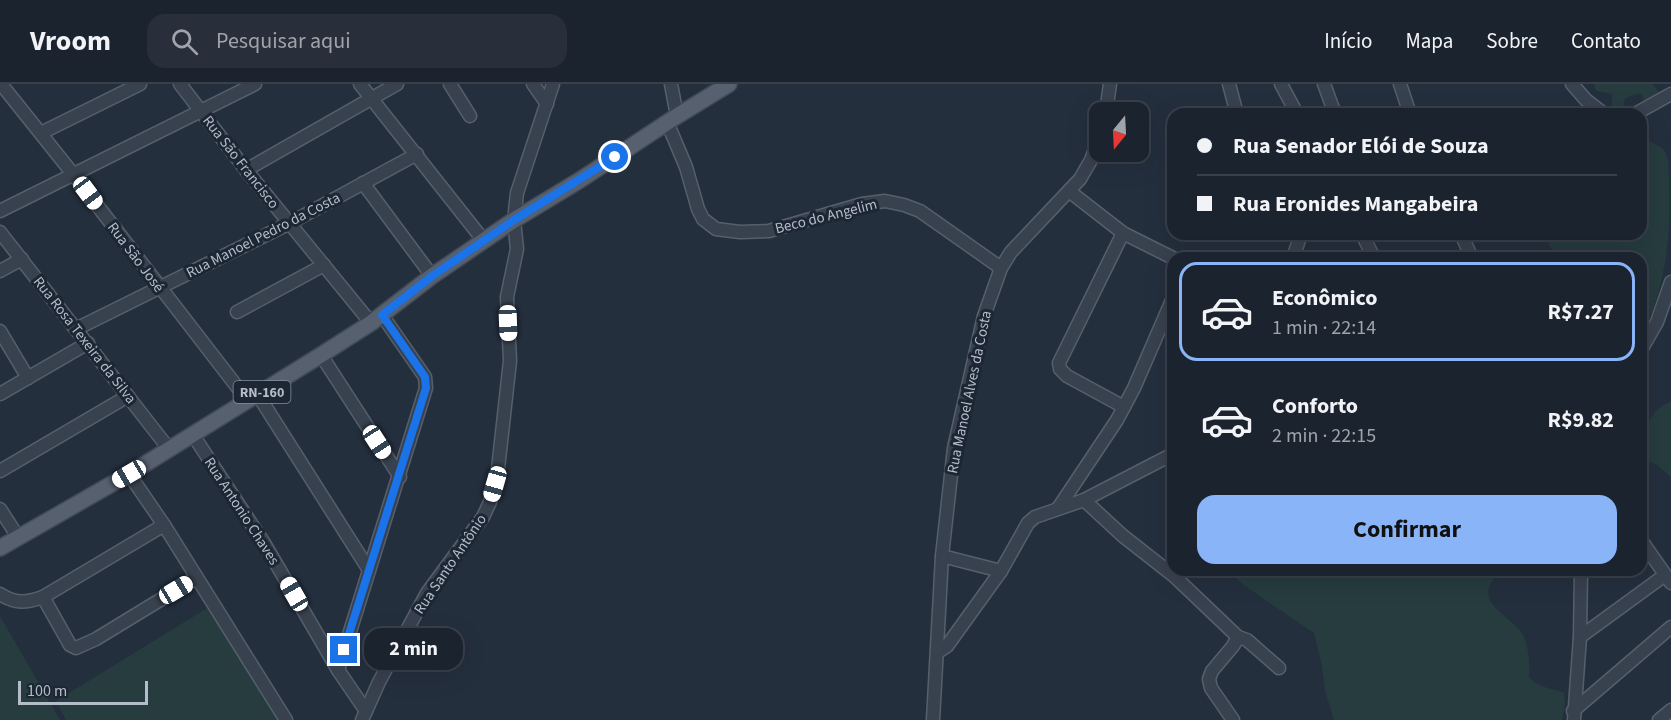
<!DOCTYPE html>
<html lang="pt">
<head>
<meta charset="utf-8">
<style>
	body { margin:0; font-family:"Source Sans 3",sans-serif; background:#282f3a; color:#f1f3f6; height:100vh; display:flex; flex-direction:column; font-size:22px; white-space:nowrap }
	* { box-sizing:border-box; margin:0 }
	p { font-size:20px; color:#a0a4aa }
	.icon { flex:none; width:33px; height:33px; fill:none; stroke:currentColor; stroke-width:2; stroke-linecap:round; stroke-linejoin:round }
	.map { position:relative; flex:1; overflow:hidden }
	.drawer { position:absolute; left:1167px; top:168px; width:480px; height:324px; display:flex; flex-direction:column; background:#1b232e; border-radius:18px; box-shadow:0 6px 24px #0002,0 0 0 2px #39404a }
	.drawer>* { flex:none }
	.top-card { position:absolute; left:1167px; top:24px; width:480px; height:132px; border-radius:18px; box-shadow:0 6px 24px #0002,0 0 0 2px #39404a; display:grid; align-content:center; height:132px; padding:0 30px; background:#1b232e }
	.needle { width:39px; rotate:198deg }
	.fabs { position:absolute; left:1089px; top:18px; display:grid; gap:12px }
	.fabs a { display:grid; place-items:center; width:60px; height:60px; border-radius:12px; background:#1b232e; box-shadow:0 6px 24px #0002,0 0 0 2px #39404a; font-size:30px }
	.scale { position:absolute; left:18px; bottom:15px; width:130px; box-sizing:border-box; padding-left:6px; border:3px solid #b4bcc9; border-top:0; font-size:16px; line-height:21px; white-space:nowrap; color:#b4bcc9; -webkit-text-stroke:4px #1d2633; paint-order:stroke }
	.end { position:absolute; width:27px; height:27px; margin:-14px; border:8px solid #1a73e8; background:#fff; box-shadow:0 0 0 3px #fff }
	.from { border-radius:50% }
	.bubble { position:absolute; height:42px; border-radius:18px; background:#1b232e; box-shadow:0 6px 24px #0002,0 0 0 2px #39404a; font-size:20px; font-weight:700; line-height:42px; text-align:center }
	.car { position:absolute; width:18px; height:36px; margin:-18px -9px; border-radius:8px; box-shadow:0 0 4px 2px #0007; background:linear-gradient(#fff 24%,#345 0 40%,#fff 0 76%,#345 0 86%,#fff 0) }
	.top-card b { display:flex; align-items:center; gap:21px; height:57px; font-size:22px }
	.top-card b+b { border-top:2px solid #39404a }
	.top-card i { width:15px; height:15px; background:#f1f3f6 }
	ul { padding:10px 0 0; list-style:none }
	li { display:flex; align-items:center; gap:18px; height:99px; margin:0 12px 9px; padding:0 18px; border:3px solid transparent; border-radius:18px }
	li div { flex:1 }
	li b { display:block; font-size:22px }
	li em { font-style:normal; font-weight:700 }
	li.on { border-color:#8ab4f8 }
	li>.icon { width:54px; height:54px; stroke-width:1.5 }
	.primary-button { display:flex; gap:12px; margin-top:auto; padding:12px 30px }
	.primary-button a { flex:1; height:69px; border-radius:18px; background:#8ab4f8; color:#111; font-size:24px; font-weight:700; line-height:69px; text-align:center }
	header { display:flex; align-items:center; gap:36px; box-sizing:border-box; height:84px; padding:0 30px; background:#1b232e; border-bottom:2px solid #39404a }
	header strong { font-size:28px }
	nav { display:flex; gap:33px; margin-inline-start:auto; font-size:21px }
	.search { width:420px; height:54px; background:#282f3a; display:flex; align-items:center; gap:15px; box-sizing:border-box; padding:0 21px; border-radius:18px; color:#a0a4aa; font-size:22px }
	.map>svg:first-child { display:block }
</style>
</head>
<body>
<header>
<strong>Vroom</strong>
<div class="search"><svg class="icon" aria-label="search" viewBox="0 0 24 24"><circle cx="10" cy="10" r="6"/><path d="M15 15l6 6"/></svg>Pesquisar aqui</div>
<nav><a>Início</a><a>Mapa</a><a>Sobre</a><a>Contato</a></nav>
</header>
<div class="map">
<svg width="1671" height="636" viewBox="0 0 1671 636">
	<rect width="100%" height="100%" fill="#242f3e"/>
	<!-- green -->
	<g fill="#263c3f">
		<path d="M1594 0H1653L1660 11 1645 21 1641 9 1625 14 1622 28 1612 25V10L1596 7Z"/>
		<path d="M1641 55C1649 58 1660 60 1665 68 1670 75 1668 87 1669 95 1671 149 1667 203 1641 252V174H1556L1544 150H1641Z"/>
		<path d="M1671 318V393L1657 381 1641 373V344C1655 334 1652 324 1671 318Z"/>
		<path d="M1227 486H1497C1495 492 1491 498 1489 503 1483 523 1515 536 1523 551 1529 563 1530 580 1529 593 1540 605 1550 603 1564 609L1565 621 1562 636H1334L1325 607 1322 582 1314 549 1242 500Z"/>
		<path d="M209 523 281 636H66L56 617Z"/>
		<path d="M0 532 60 636H0Z"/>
	</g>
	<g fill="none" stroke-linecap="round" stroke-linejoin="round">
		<!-- minor casing -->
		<g stroke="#565f6c" stroke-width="15">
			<g id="minor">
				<path d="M1 0 73 90 248 317"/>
				<path d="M180 0 246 86 371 239"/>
				<path d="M360 0 484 157"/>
				<path d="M450 0 470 32"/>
				<path d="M533 0 547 20"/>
				<path d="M671 0 677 32"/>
				<path d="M1229 0 1237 30"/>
				<path d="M1281 0 1297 30"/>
				<path d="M1324 0 1335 30"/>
				<path d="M1400 0 1410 30"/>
				<path d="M1572 0 1586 16 1604 30"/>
				<path d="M1106 28 1110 0"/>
				<path d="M1635 30 1671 10"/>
				<path d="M667 38 686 83 698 125 703 135 716 145 740 148 769 147 862 120 885 117 904 121 920 127 1001 184"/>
				<path d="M41 49 140 0"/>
				<path d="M246 86 397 0"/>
				<path d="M363 99 432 192"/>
				<path d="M1069 107 1123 149 1173 174"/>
				<path d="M0 127 255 0"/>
				<path d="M0 148 169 365"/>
				<path d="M1123 149 1059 279 1060 285 1067 292 1124 323"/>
				<path d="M1362 150 1374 174"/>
				<path d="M1461 150 1472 174"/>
				<path d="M1293 174 1301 150"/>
				<path d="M0 187 22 175"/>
				<path d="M237 228 324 181"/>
				<path d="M76 245 290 139 417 70"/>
				<path d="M0 247 28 294"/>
				<path d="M1641 266 1657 238 1671 198"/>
				<path d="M321 271 400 393"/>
				<path d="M0 310 88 259"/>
				<path d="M258 311 369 486"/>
				<path d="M193 351 264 459 338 586 366 627"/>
				<path d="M0 387 128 312"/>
				<path d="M129 390 164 441 286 636"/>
				<path d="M1084 416 1123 452 1174 492 1238 553"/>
				<path d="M1059 423 1117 336 1134 304 1173 214"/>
				<path d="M0 425 18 453"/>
				<path d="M1641 456 1671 499"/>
				<path d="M942 472 1001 487"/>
				<path d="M0 510C16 520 26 519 43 513L164 441"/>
				<path d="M43 513 70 561 76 564 96 555 196 494"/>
				<path d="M1238 553 1247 556 1279 584"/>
				<path d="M1580 553 1665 491"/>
				<path d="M938 568 947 562 1001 487 1028 439 1035 433 1084 416 1173 370"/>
				<path d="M338 586 426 304 425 293 382 231"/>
				<path d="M1573 627 1671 543"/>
				<path d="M362 636 379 598 427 509 483 433 490 418 498 385 510 277 507 213 517 165 514 136 517 109 553 0"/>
				<path d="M933 636 942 472 954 364 984 232 1001 184 1011 168 1080 95 1091 76 1100 52"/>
				<path d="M1233 636 1211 604 1209 595 1212 587 1233 562 1238 553"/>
				<path d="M1574 636 1580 553 1581 486"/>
				<path d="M1659 636 1671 626"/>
			</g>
		</g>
		<!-- major casing -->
		<g stroke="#414a57" stroke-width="18">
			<path id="major" d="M0 464 129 390 321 271 371 239 432 192 514 136 580 96 677 32 729 0"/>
		</g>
		<!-- minor -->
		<use href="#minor" stroke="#38414e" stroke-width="12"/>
		<!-- major -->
		<use href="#major" stroke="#56606e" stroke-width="15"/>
	</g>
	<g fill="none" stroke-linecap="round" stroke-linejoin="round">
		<!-- route -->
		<path stroke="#1a73e8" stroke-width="8" d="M344 566 426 304 425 293 382 231 432 192 514 136 615 73"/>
	</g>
	<g text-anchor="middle" stroke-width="6" stroke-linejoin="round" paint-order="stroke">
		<!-- shield labels -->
		<rect fill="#1d2633" stroke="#878f9c" stroke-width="1.5" x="233.5" y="297" width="57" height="22" rx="4.5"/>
		<g font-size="14" font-weight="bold" fill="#b4bcc9">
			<text x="262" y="313">RN-160</text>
		</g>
		<!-- street labels -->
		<g font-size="15" fill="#b4bcc9" stroke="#1d2633">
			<text transform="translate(241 78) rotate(52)" y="5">Rua São Francisco</text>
			<text transform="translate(826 132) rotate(-14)" y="5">Beco do Angelim</text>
			<text transform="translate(263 151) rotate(-27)" y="5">Rua Manoel Pedro da Costa</text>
			<text transform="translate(136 173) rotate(53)" y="5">Rua São José</text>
			<text transform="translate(85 256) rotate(52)" y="5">Rua Rosa Texeira da Silva</text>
			<text transform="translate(969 308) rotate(-78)" y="5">Rua Manoel Alves da Costa</text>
			<text transform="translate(242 427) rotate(57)" y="5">Rua Antonio Chaves</text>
			<text transform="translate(450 480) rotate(-56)" y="5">Rua Santo Antônio</text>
		</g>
	</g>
</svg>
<div class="fabs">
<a><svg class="needle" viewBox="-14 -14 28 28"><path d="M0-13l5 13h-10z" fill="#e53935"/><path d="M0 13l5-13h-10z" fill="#a0a4aa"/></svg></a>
</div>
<div class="scale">100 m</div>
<i class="end from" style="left:615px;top:73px"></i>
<i class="end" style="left:344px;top:566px"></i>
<div class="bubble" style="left:364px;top:544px;width:99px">2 min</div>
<i class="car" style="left:88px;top:109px;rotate:143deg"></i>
<i class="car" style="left:508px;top:239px;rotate:178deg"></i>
<i class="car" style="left:377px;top:358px;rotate:147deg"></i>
<i class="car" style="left:129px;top:390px;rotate:240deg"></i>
<i class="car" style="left:495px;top:400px;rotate:196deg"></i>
<i class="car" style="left:176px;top:506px;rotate:59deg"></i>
<i class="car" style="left:294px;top:510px;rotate:330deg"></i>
<div class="top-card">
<b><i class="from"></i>Rua Senador Elói de Souza</b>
<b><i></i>Rua Eronides Mangabeira</b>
</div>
<section class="drawer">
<ul>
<li class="on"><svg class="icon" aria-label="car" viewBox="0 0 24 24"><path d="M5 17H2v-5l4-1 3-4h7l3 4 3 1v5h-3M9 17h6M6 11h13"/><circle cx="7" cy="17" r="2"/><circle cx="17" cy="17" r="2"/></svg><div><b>Econômico</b><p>1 min · 22:14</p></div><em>R$7.27</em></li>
<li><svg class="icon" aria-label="car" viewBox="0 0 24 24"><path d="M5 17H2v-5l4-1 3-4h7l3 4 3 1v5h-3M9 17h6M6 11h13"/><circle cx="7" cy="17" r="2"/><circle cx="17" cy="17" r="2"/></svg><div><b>Conforto</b><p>2 min · 22:15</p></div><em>R$9.82</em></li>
</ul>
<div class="primary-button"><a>Confirmar</a></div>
</section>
</div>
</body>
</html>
